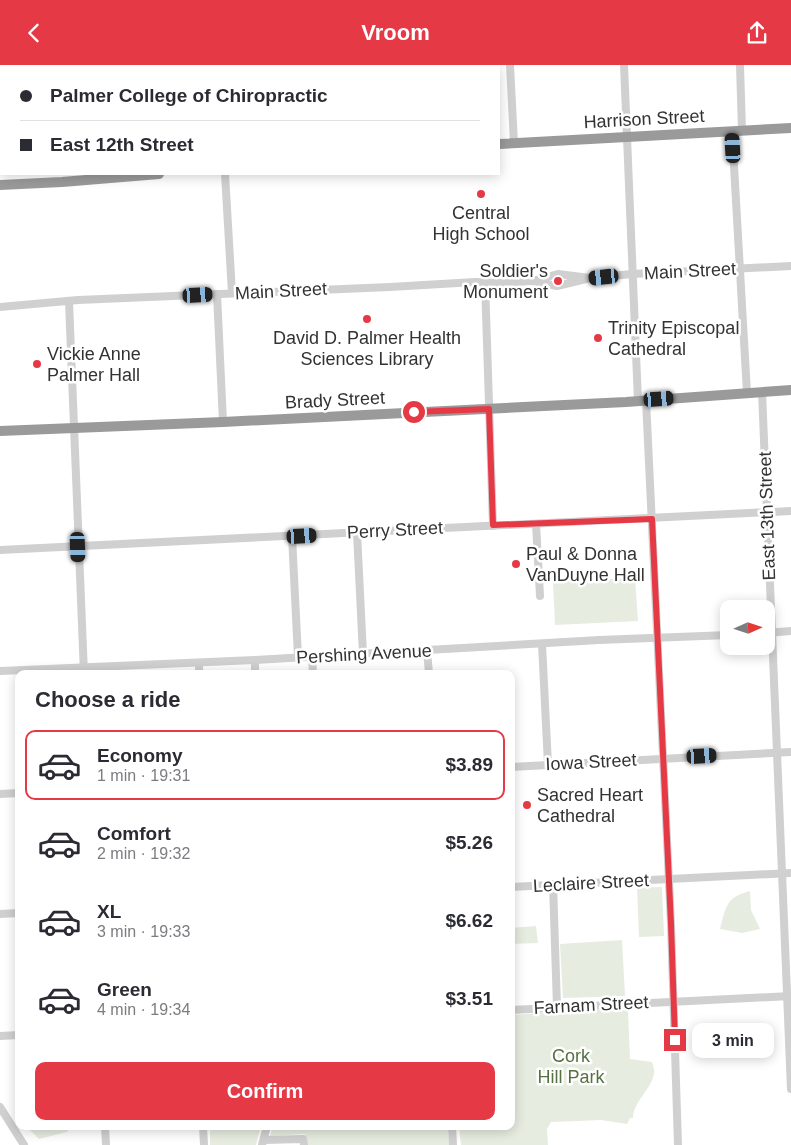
<!DOCTYPE html>
<html lang="en">
<head>
<meta charset="utf-8">
<style>
	body { margin:0; font-family:Helvetica,sans-serif; background:#f2f2f3; color:#2b2b33; height:100vh; display:flex; flex-direction:column; font-size:19px; white-space:nowrap }
	* { box-sizing:border-box; margin:0 }
	p { font-size:16px; color:#7c7c81 }
	.icon { flex:none; width:28px; height:28px; fill:none; stroke:currentColor; stroke-width:2; stroke-linecap:round; stroke-linejoin:round }
	.map { position:relative; flex:1; overflow:hidden }
	.panel { position:absolute; left:15px; top:605px; width:500px; height:460px; display:flex; flex-direction:column; background:#fff; border-radius:10px; box-shadow:0 2px 12px #0003 }
	.panel>* { flex:none }
	.banner { position:absolute; left:0px; top:0px; width:500px; height:110px; box-shadow:0 2px 12px #0003; display:grid; align-content:center; height:110px; padding:0 20px; background:#fff }
	.needle { width:32px; rotate:87deg }
	.tools { position:absolute; left:720px; top:535px; display:grid; gap:10px }
	.tools a { display:grid; place-items:center; width:55px; height:55px; border-radius:10px; background:#fff; box-shadow:0 2px 12px #0003; font-size:25px }
	.end { position:absolute; width:22px; height:22px; margin:-11px; border:6px solid #e63946; background:#fff; box-shadow:0 0 0 2px #fff }
	.from { border-radius:50% }
	.bubble { position:absolute; height:35px; border-radius:10px; background:#fff; box-shadow:0 2px 12px #0003; font-size:16px; font-weight:700; line-height:35px; text-align:center }
	.car { position:absolute; width:15px; height:30px; margin:-15px -8px; border-radius:6px; box-shadow:0 0 4px 1px #0007; background:linear-gradient(#222 24%,#8ab4d8 0 40%,#222 0 76%,#8ab4d8 0 86%,#222 0) }
	.banner b { display:flex; align-items:center; gap:18px; height:48px; font-size:19px }
	.banner b+b { border-top:1px solid #e1e1e2 }
	.banner i { width:12px; height:12px; background:#2b2b33 }
	ul { padding:0; list-style:none }
	li { display:flex; align-items:center; gap:15px; height:70px; margin:0 10px 8px; padding:0 10px; border:2px solid transparent; border-radius:10px }
	li div { flex:1 }
	li b { display:block; font-size:19px }
	li em { font-style:normal; font-weight:700 }
	li.current { border-color:#e63946 }
	li>.icon { width:45px; height:45px; stroke-width:1.5 }
	h2 { padding:0 20px; font-size:22px; line-height:60px }
	.primary-button { display:flex; gap:10px; margin-top:auto; padding:10px 20px }
	.primary-button a { flex:1; height:58px; border-radius:10px; background:#e63946; color:#fff; font-size:20px; font-weight:700; line-height:58px; text-align:center }
	header { display:flex; justify-content:space-between; align-items:center; height:65px; padding:0 20px; background:#e63946; color:#fff; font-size:22px; font-weight:700 }
	.map>svg:first-child { display:block }
</style>
</head>
<body>
<header><svg class="icon" aria-label="back" viewBox="0 0 24 24"><path d="M15 5l-7 7 7 7"/></svg>Vroom<svg class="icon" aria-label="share" viewBox="0 0 24 24"><path d="M12 15V3M7 8l5-5 5 5M5 13v7h14v-7"/></svg></header>
<div class="map">
<svg width="791" height="1080" viewBox="0 0 791 1080">
	<rect width="100%" height="100%" fill="#fff"/>
	<!-- green -->
	<g fill="#e6ecdf">
		<path d="M635 513 638 556 555 560 553 517Z"/>
		<path d="M662 822 664 871 639 872 637 823Z"/>
		<path d="M750 826 751 845 760 864 742 868 720 864C726 842 726 832 750 826Z"/>
		<path d="M536 861 538 878 511 879V863Z"/>
		<path d="M622 875 625 931 563 933 560 879Z"/>
		<path d="M589 945H628L630 994 652 997C653 1000 655 1005 654 1009 651 1025 633 1037 633 1053H630L627 1059 601 1055 551 1057 547 1064 548 1080H461L459 1061H511V950Z"/>
		<path d="M26 1061H70L67 1067 39 1074Z"/>
		<path d="M210 1061H261L256 1080H210Z"/>
		<path d="M273 1061H448L449 1080H307L305 1069 270 1071Z"/>
	</g>
	<g fill="none" stroke-linecap="round" stroke-linejoin="round">
		<!-- minor -->
		<g stroke="#d0d0d0" stroke-width="8">
			<path d="M169 0V1"/>
			<path d="M283 0V1"/>
			<path d="M396 0V1"/>
			<path d="M510 0 514 78"/>
			<path d="M624 0 638 336"/>
			<path d="M740 0 742 66"/>
			<path d="M732 66 747 328"/>
			<path d="M225 109 232 228"/>
			<path d="M590 213 558 209 532 216 557 221 590 213 632 209 791 201"/>
			<path d="M485 217 493 461"/>
			<path d="M217 229 223 357"/>
			<path d="M69 237 84 609"/>
			<path d="M0 242 78 235 390 222 475 217 497 218 532 216"/>
			<path d="M762 327 791 1024"/>
			<path d="M646 335 671 859 678 1080"/>
			<path d="M536 459 540 531"/>
			<path d="M357 468 363 589"/>
			<path d="M292 471 298 592"/>
			<path d="M0 485 791 446"/>
			<path d="M766 568 791 566"/>
			<path d="M542 579 548 700"/>
			<path d="M427 585 429 609"/>
			<path d="M312 592 313 609"/>
			<path d="M255 595V609"/>
			<path d="M199 598V609"/>
			<path d="M0 606 255 595 599 575 729 570"/>
			<path d="M511 702 791 687"/>
			<path d="M0 729 19 728"/>
			<path d="M553 819 557 942"/>
			<path d="M511 822 791 808"/>
			<path d="M0 849 19 848"/>
			<path d="M511 945 791 931"/>
			<path d="M0 971 19 970"/>
			<path d="M0 1042 24 1080"/>
			<path d="M105 1061 106 1080"/>
			<path d="M203 1061 204 1080"/>
			<path d="M452 1061 453 1080"/>
			<path d="M264 1075 303 1074 304 1080"/>
			<path d="M262 1080 267 1061"/>
		</g>
		<!-- highway -->
		<g stroke="#9a9a9a" stroke-width="10">
			<path d="M499 79 791 63"/>
			<path d="M0 120 62 117 159 109"/>
			<path d="M0 366 223 357 626 337 791 325"/>
		</g>
	</g>
	<g fill="none" stroke-linecap="round" stroke-linejoin="round">
		<!-- route -->
		<path stroke="#e63946" stroke-width="6" d="M414 347 489 344 493 460 652 454 671 859 675 975"/>
	</g>
	<!-- markers -->
	<g fill="#e63946" stroke="#fff" stroke-width="2">
		<circle cx="481" cy="129" r="5"/>
		<circle cx="558" cy="216" r="5"/>
		<circle cx="367" cy="254" r="5"/>
		<circle cx="598" cy="273" r="5"/>
		<circle cx="37" cy="299" r="5"/>
		<circle cx="516" cy="499" r="5"/>
		<circle cx="527" cy="740" r="5"/>
	</g>
	<g text-anchor="middle" stroke-width="5" stroke-linejoin="round" paint-order="stroke">
		<!-- street labels -->
		<g font-size="18" fill="#333" stroke="#fff">
			<text transform="translate(644 54) rotate(-3)" y="6">Harrison Street</text>
			<text transform="translate(690 206) rotate(-3)" y="6">Main Street</text>
			<text transform="translate(281 226) rotate(-3)" y="6">Main Street</text>
			<text transform="translate(335 335) rotate(-3)" y="6">Brady Street</text>
			<text transform="translate(767 451) rotate(-92)" y="6">East 13th Street</text>
			<text transform="translate(395 465) rotate(-3)" y="6">Perry Street</text>
			<text transform="translate(364 589) rotate(-3)" y="6">Pershing Avenue</text>
			<text transform="translate(591 697) rotate(-3)" y="6">Iowa Street</text>
			<text transform="translate(591 818) rotate(-3)" y="6">Leclaire Street</text>
			<text transform="translate(591 940) rotate(-3)" y="6">Farnam Street</text>
		</g>
		<!-- poi labels -->
		<g font-size="18" fill="#333" stroke="#fff" text-anchor="start">
			<text x="481" y="154" text-anchor="middle">Central<tspan x="481" dy="21">High School</tspan></text>
			<text x="548" y="212" text-anchor="end">Soldier's<tspan x="548" dy="21">Monument</tspan></text>
			<text x="608" y="269">Trinity Episcopal<tspan x="608" dy="21">Cathedral</tspan></text>
			<text x="367" y="279" text-anchor="middle">David D. Palmer Health<tspan x="367" dy="21">Sciences Library</tspan></text>
			<text x="47" y="295">Vickie Anne<tspan x="47" dy="21">Palmer Hall</tspan></text>
			<text x="526" y="495">Paul &amp; Donna<tspan x="526" dy="21">VanDuyne Hall</tspan></text>
			<text x="537" y="736">Sacred Heart<tspan x="537" dy="21">Cathedral</tspan></text>
		</g>
		<!-- park labels -->
		<g font-size="18" fill="#56703f" stroke="#fff">
			<text x="571" y="997">Cork<tspan x="571" dy="21">Hill Park</tspan></text>
		</g>
	</g>
</svg>
<div class="tools">
<a><svg class="needle" viewBox="-14 -14 28 28"><path d="M0-13l5 13h-10z" fill="#e53935"/><path d="M0 13l5-13h-10z" fill="#7c7c81"/></svg></a>
</div>
<i class="end from" style="left:414px;top:347px"></i>
<i class="end" style="left:675px;top:975px"></i>
<div class="bubble" style="left:692px;top:958px;width:82px">3 min</div>
<i class="car" style="left:733px;top:83px;rotate:357deg"></i>
<i class="car" style="left:604px;top:212px;rotate:264deg"></i>
<i class="car" style="left:198px;top:230px;rotate:87deg"></i>
<i class="car" style="left:659px;top:334px;rotate:86deg"></i>
<i class="car" style="left:302px;top:471px;rotate:87deg"></i>
<i class="car" style="left:78px;top:482px;rotate:178deg"></i>
<i class="car" style="left:702px;top:691px;rotate:87deg"></i>
<div class="banner">
<b><i class="from"></i>Palmer College of Chiropractic</b>
<b><i></i>East 12th Street</b>
</div>
<section class="panel">
<h2>Choose a ride</h2>
<ul>
<li class="current"><svg class="icon" aria-label="car" viewBox="0 0 24 24"><path d="M5 17H2v-5l4-1 3-4h7l3 4 3 1v5h-3M9 17h6M6 11h13"/><circle cx="7" cy="17" r="2"/><circle cx="17" cy="17" r="2"/></svg><div><b>Economy</b><p>1 min · 19:31</p></div><em>$3.89</em></li>
<li><svg class="icon" aria-label="car" viewBox="0 0 24 24"><path d="M5 17H2v-5l4-1 3-4h7l3 4 3 1v5h-3M9 17h6M6 11h13"/><circle cx="7" cy="17" r="2"/><circle cx="17" cy="17" r="2"/></svg><div><b>Comfort</b><p>2 min · 19:32</p></div><em>$5.26</em></li>
<li><svg class="icon" aria-label="car" viewBox="0 0 24 24"><path d="M5 17H2v-5l4-1 3-4h7l3 4 3 1v5h-3M9 17h6M6 11h13"/><circle cx="7" cy="17" r="2"/><circle cx="17" cy="17" r="2"/></svg><div><b>XL</b><p>3 min · 19:33</p></div><em>$6.62</em></li>
<li><svg class="icon" aria-label="car" viewBox="0 0 24 24"><path d="M5 17H2v-5l4-1 3-4h7l3 4 3 1v5h-3M9 17h6M6 11h13"/><circle cx="7" cy="17" r="2"/><circle cx="17" cy="17" r="2"/></svg><div><b>Green</b><p>4 min · 19:34</p></div><em>$3.51</em></li>
</ul>
<div class="primary-button"><a>Confirm</a></div>
</section>
</div>
</body>
</html>
